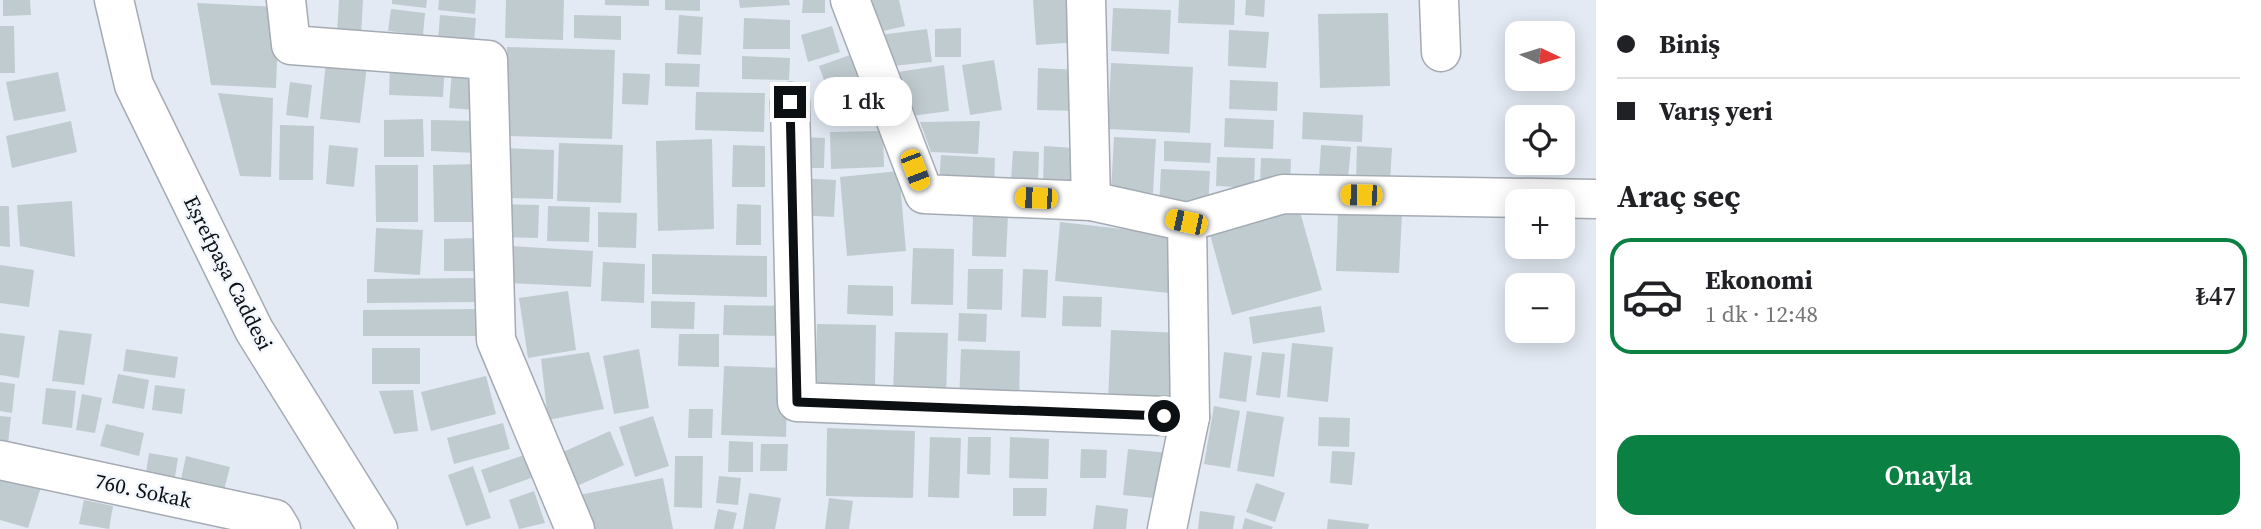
<!DOCTYPE html>
<html lang="tr">
<head>
<meta charset="utf-8">
<style>
	body { margin:0; font-family:"Source Serif 4",serif; background:#f2f2f2; color:#202124; height:100vh; display:flex; flex-direction:column; font-size:26px; white-space:nowrap }
	* { box-sizing:border-box; margin:0 }
	p { font-size:23px; color:#757577 }
	.icon { flex:none; width:38px; height:38px; fill:none; stroke:currentColor; stroke-width:2; stroke-linecap:round; stroke-linejoin:round }
	.map { position:relative; flex:1; overflow:hidden }
	.drawer { display:flex; flex-direction:column; background:#fff; width:665px }
	.drawer>* { flex:none }
	.top-card { display:grid; align-content:center; height:154px; padding:0 21px; background:#fff }
	.needle { width:46px; rotate:94deg }
	.tools { position:absolute; left:1505px; top:21px; display:grid; gap:14px }
	.tools a { display:grid; place-items:center; width:70px; height:70px; border-radius:14px; background:#fff; box-shadow:0 4px 18px #0003; font-size:35px }
	.end { position:absolute; width:32px; height:32px; margin:-16px; border:9px solid #0d1012; background:#fff; box-shadow:0 0 0 4px #fff }
	.from { border-radius:50% }
	.bubble { position:absolute; height:49px; border-radius:21px; background:#fff; box-shadow:0 4px 18px #0003; font-size:23px; font-weight:600; line-height:49px; text-align:center }
	.car { position:absolute; width:21px; height:42px; margin:-21px -10px; border-radius:9px; box-shadow:0 0 5px 2px #0007; background:linear-gradient(#f5c518 24%,#345 0 40%,#f5c518 0 76%,#345 0 86%,#f5c518 0) }
	.top-card b { display:flex; align-items:center; gap:24px; height:66px; font-size:26px }
	.top-card b+b { border-top:2px solid #e0e0e0 }
	.top-card i { width:18px; height:18px; background:#202124 }
	ul { padding:0; list-style:none }
	li { display:flex; align-items:center; gap:21px; height:116px; margin:0 14px 10px; padding:0 7px; border:4px solid transparent; border-radius:21px }
	li div { flex:1 }
	li b { display:block; font-size:26px }
	li em { font-style:normal; font-weight:600 }
	li.on { border-color:#0b8043 }
	li>.icon { width:63px; height:63px; stroke-width:1.5 }
	h2 { padding:0 21px; font-size:32px; line-height:84px }
	.cta { display:flex; gap:14px; margin-top:auto; padding:14px 21px }
	.cta a { flex:1; height:80px; border-radius:21px; background:#0b8043; color:#fff; font-size:28px; font-weight:600; line-height:80px; text-align:center }
	main { display:flex; flex:1; min-height:0 }
	.map>svg:first-child { display:block }
</style>
</head>
<body>
<main>
<div class="map">
<svg width="1596" height="529" viewBox="0 0 1596 529">
	<rect width="100%" height="100%" fill="#e3eaf3"/>
	<!-- building -->
	<g fill="#c0cbd0">
		<path d="M3 0H30L31 15 3 16Z"/>
		<path d="M339 0H363L361 35 337 34Z"/>
		<path d="M392 0H427L426 8 392 4Z"/>
		<path d="M439 0H476L475 14 438 10Z"/>
		<path d="M506 0H564L563 40 505 38Z"/>
		<path d="M605 0H649V6L605 5Z"/>
		<path d="M665 0H700V11L665 10Z"/>
		<path d="M739 0H789L790 5 740 8Z"/>
		<path d="M803 0H825V13H802Z"/>
		<path d="M867 0H899L905 26 875 33Z"/>
		<path d="M1033 0H1077L1080 42 1036 45Z"/>
		<path d="M1179 0H1235L1234 25 1178 23Z"/>
		<path d="M1246 0H1265L1264 17 1245 15Z"/>
		<path d="M197 3 279 7 276 88 211 85Z"/>
		<path d="M1113 8 1171 10 1169 54 1111 51Z"/>
		<path d="M391 9 425 13 423 35 388 31Z"/>
		<path d="M1388 13 1390 86 1320 88 1318 14Z"/>
		<path d="M440 15 476 18 474 42 438 40Z"/>
		<path d="M574 15 621 16V40L574 38Z"/>
		<path d="M679 15 703 17 701 55 677 54Z"/>
		<path d="M744 18 790 20V49H743Z"/>
		<path d="M0 26H14L15 73H0Z"/>
		<path d="M832 26 840 52 808 62 801 35Z"/>
		<path d="M961 28V57H935V29Z"/>
		<path d="M927 29 932 62 882 67 879 35Z"/>
		<path d="M1229 30 1269 32 1266 68 1228 66Z"/>
		<path d="M507 47 615 50 612 139 505 136Z"/>
		<path d="M850 55 865 98 834 109 819 66Z"/>
		<path d="M742 56 790 58 789 80 742 79Z"/>
		<path d="M994 60 1002 110 970 115 962 65Z"/>
		<path d="M326 62 367 66 360 123 320 119Z"/>
		<path d="M390 63 445 65 443 97 389 95Z"/>
		<path d="M665 63 700 64 699 87 665 86Z"/>
		<path d="M1111 63 1193 67 1190 133 1108 129Z"/>
		<path d="M944 65 949 111 911 116 898 72Z"/>
		<path d="M1038 68 1081 70 1079 111 1037 110Z"/>
		<path d="M452 69 477 71 474 110 449 108Z"/>
		<path d="M58 72 66 111 14 121 6 82Z"/>
		<path d="M623 73 650 74 648 105 622 104Z"/>
		<path d="M1230 80 1278 82 1277 111 1229 109Z"/>
		<path d="M290 82 312 85 308 118 286 115Z"/>
		<path d="M696 92 765 93 764 132 695 130Z"/>
		<path d="M218 93 273 98 271 177 240 176Z"/>
		<path d="M1303 112 1363 115 1362 142 1302 139Z"/>
		<path d="M1225 118 1274 120 1273 149 1224 147Z"/>
		<path d="M423 119 424 157H384V120Z"/>
		<path d="M431 120 478 121 477 153 431 151Z"/>
		<path d="M71 121 77 152 12 168 6 136Z"/>
		<path d="M980 121 978 154 931 152 920 122Z"/>
		<path d="M280 125 314 126 313 180H279Z"/>
		<path d="M883 131 884 167 831 169 830 132Z"/>
		<path d="M804 137 825 138 824 168H802Z"/>
		<path d="M1114 137 1156 139 1153 193 1111 191Z"/>
		<path d="M712 139 714 229 658 231 656 141Z"/>
		<path d="M1164 141 1211 143 1210 163 1164 161Z"/>
		<path d="M559 143 623 145 621 203 557 201Z"/>
		<path d="M329 145 358 148 354 187 326 184Z"/>
		<path d="M733 145 765 146V187H732Z"/>
		<path d="M1321 145 1351 147 1348 179 1319 176Z"/>
		<path d="M1044 146 1075 148 1074 186 1043 185Z"/>
		<path d="M1357 146 1392 148 1390 181 1356 180Z"/>
		<path d="M504 148 554 150 553 199 503 198Z"/>
		<path d="M1013 151 1039 152 1038 181 1011 180Z"/>
		<path d="M941 155 995 158 994 186 939 184Z"/>
		<path d="M1217 157 1255 158 1254 188 1216 186Z"/>
		<path d="M1261 158 1291 159 1290 186 1260 185Z"/>
		<path d="M480 164V222H434L433 165Z"/>
		<path d="M375 165H418V222H376Z"/>
		<path d="M1161 169 1210 171 1208 209 1159 207Z"/>
		<path d="M899 171 906 251 847 256 840 177Z"/>
		<path d="M798 178 836 180 834 217 796 215Z"/>
		<path d="M72 201 75 257 20 246 17 205Z"/>
		<path d="M1297 201 1322 290 1232 315 1208 227Z"/>
		<path d="M497 204 539 205 538 238 496 237Z"/>
		<path d="M737 204 761 205V245H736Z"/>
		<path d="M0 206H9L10 247 0 246Z"/>
		<path d="M548 206 590 207 589 242 547 241Z"/>
		<path d="M598 212 637 213 636 248 598 247Z"/>
		<path d="M1338 212 1402 214 1399 273 1336 271Z"/>
		<path d="M973 214 1008 215 1006 257 972 256Z"/>
		<path d="M1060 222 1185 236 1178 294 1055 281Z"/>
		<path d="M376 228 423 230 420 275 374 272Z"/>
		<path d="M479 238V271H444V239Z"/>
		<path d="M510 246 593 251 591 287 508 283Z"/>
		<path d="M913 248 954 249 953 305 911 304Z"/>
		<path d="M652 254 767 256V297L652 294Z"/>
		<path d="M603 262 645 264 644 303 601 301Z"/>
		<path d="M0 265 34 270 29 307 0 303Z"/>
		<path d="M968 269H1003L1002 310 967 309Z"/>
		<path d="M1023 269 1048 270 1046 318 1021 317Z"/>
		<path d="M479 278V302L367 303V279Z"/>
		<path d="M848 285 893 286V316L847 314Z"/>
		<path d="M568 291 576 350 528 358 519 298Z"/>
		<path d="M1063 296 1102 297 1101 327 1062 326Z"/>
		<path d="M651 301 695 302 694 329 651 328Z"/>
		<path d="M724 305 786 306 785 336 723 335Z"/>
		<path d="M1321 306 1325 332 1253 344 1249 317Z"/>
		<path d="M479 309V336H363V310Z"/>
		<path d="M959 313 987 314 986 342 958 341Z"/>
		<path d="M817 324 876 325 875 388 815 386Z"/>
		<path d="M59 330 92 334 84 385 52 381Z"/>
		<path d="M1111 330 1183 333 1180 405 1108 402Z"/>
		<path d="M895 332 948 333 946 396 893 395Z"/>
		<path d="M0 333 25 336 19 378 0 375Z"/>
		<path d="M679 334H719V367L678 366Z"/>
		<path d="M1292 343 1333 347 1328 402 1287 397Z"/>
		<rect x="372" y="348" width="48" height="36"/>
		<path d="M126 349 178 357 175 378 123 371Z"/>
		<path d="M639 349 649 408 614 414 603 356Z"/>
		<path d="M961 349 1020 351 1019 406 959 405Z"/>
		<path d="M589 352 604 409 548 420 541 359Z"/>
		<path d="M1224 352 1252 356 1246 402 1219 398Z"/>
		<path d="M1262 352 1285 354 1280 398 1256 395Z"/>
		<path d="M724 366 788 368 786 437 721 435Z"/>
		<path d="M118 374 149 380 144 409 112 403Z"/>
		<path d="M486 376 496 414 431 431 421 392Z"/>
		<path d="M0 382 15 384 12 413 0 411Z"/>
		<path d="M155 385 185 389 182 414 152 410Z"/>
		<path d="M46 388 76 391 72 428 42 424Z"/>
		<path d="M413 390 418 431 394 434 379 391Z"/>
		<path d="M82 394 102 398 95 433 76 430Z"/>
		<path d="M1214 406 1240 411 1230 468 1204 464Z"/>
		<path d="M689 409H713L712 438H688Z"/>
		<path d="M1247 411 1284 417 1274 477 1237 471Z"/>
		<path d="M0 416 11 417 8 444 0 443Z"/>
		<path d="M653 416 669 466 635 477 619 427Z"/>
		<path d="M1319 417 1350 418 1349 447 1318 446Z"/>
		<path d="M503 423 510 449 454 464 447 438Z"/>
		<path d="M106 424 144 433 139 456 100 446Z"/>
		<path d="M827 428 915 431 913 498 826 496Z"/>
		<path d="M610 431 624 465 577 486 563 452Z"/>
		<path d="M930 437 961 438 959 498 928 497Z"/>
		<path d="M968 437H991L990 475 967 474Z"/>
		<path d="M1010 437 1049 439 1048 479 1009 478Z"/>
		<path d="M729 441 753 442V472H728Z"/>
		<path d="M761 444H788L787 471H760Z"/>
		<path d="M1081 449 1107 450 1106 478H1080Z"/>
		<path d="M1128 449 1169 453 1165 499 1123 495Z"/>
		<path d="M1332 451 1355 452 1352 485 1330 483Z"/>
		<path d="M149 453 178 458 173 489 144 485Z"/>
		<path d="M524 455 531 478 489 493 481 470Z"/>
		<path d="M186 456 230 467 224 490 181 479Z"/>
		<path d="M675 456H703L702 508 674 507Z"/>
		<path d="M473 466 491 518 466 526 448 475Z"/>
		<path d="M0 474 41 487 28 528 0 520Z"/>
		<path d="M719 476 741 478 738 505 716 503Z"/>
		<path d="M663 478 673 529H585L579 495Z"/>
		<path d="M1256 483 1285 493 1275 522 1246 512Z"/>
		<path d="M1013 488H1047L1046 516H1013Z"/>
		<path d="M534 491 545 523 519 529 509 500Z"/>
		<path d="M749 493 781 498 775 529H743Z"/>
		<path d="M829 498 853 501 849 529H825Z"/>
		<path d="M84 500 113 506 109 529 79 524Z"/>
		<path d="M1096 505 1128 509 1126 529H1093Z"/>
		<path d="M718 509 737 513 733 529H714Z"/>
		<path d="M1200 511 1235 516 1233 529H1198Z"/>
		<path d="M1245 518 1273 527 1272 529H1242Z"/>
		<path d="M1328 519 1369 524 1368 529H1327Z"/>
	</g>
	<g fill="none" stroke-linecap="round" stroke-linejoin="round">
		<!-- street casing -->
		<g stroke="#a5abb3" stroke-width="41">
			<g id="street">
				<path d="M286 0 291 45 488 60 496 340 575 529"/>
				<path d="M850 0 924 194 1091 201"/>
				<path d="M1086 0 1091 201 1187 222 1190 417 1167 529"/>
				<path d="M1439 0 1441 52"/>
				<path d="M790 102 797 402 1190 417"/>
				<path d="M1187 222 1283 194 1596 199"/>
				<path d="M0 460 275 519 281 529"/>
			</g>
		</g>
		<!-- primary casing -->
		<g stroke="#a5abb3" stroke-width="41">
			<path id="primary" d="M114 0 134 85 254 330 378 529"/>
		</g>
		<!-- street -->
		<use href="#street" stroke="#fff" stroke-width="38"/>
		<!-- primary -->
		<use href="#primary" stroke="#fff" stroke-width="38"/>
	</g>
	<g fill="none" stroke-linecap="round" stroke-linejoin="round">
		<!-- route -->
		<path stroke="#0d1012" stroke-width="9" d="M790 102 797 402 1164 416"/>
	</g>
	<g text-anchor="middle" stroke-width="5" stroke-linejoin="round" paint-order="stroke">
		<!-- street labels -->
		<g font-size="21" fill="#0d1012" stroke="#f2f7fe">
			<text transform="translate(228 273) rotate(63)" y="7">Eşrefpaşa Caddesi</text>
			<text transform="translate(143 491) rotate(12)" y="7">760. Sokak</text>
		</g>
	</g>
</svg>
<div class="tools">
<a><svg class="needle" viewBox="-14 -14 28 28"><path d="M0-13l5 13h-10z" fill="#e53935"/><path d="M0 13l5-13h-10z" fill="#757577"/></svg></a>
<a><svg class="icon" aria-label="locate" viewBox="0 0 24 24"><circle cx="12" cy="12" r="6"/><path d="M12 2v4M12 18v4M2 12h4M18 12h4"/></svg></a>
<a>+</a>
<a>−</a>
</div>
<i class="end from" style="left:1164px;top:416px"></i>
<i class="end" style="left:790px;top:102px"></i>
<div class="bubble" style="left:814px;top:77px;width:98px">1 dk</div>
<i class="car" style="left:915px;top:170px;rotate:159deg"></i>
<i class="car" style="left:1361px;top:195px;rotate:271deg"></i>
<i class="car" style="left:1036px;top:198px;rotate:272deg"></i>
<i class="car" style="left:1186px;top:222px;rotate:282deg"></i>
</div>
<section class="drawer">
<div class="top-card">
<b><i class="from"></i>Biniş</b>
<b><i></i>Varış yeri</b>
</div>
<h2>Araç seç</h2>
<ul>
<li class="on"><svg class="icon" aria-label="car" viewBox="0 0 24 24"><path d="M5 17H2v-5l4-1 3-4h7l3 4 3 1v5h-3M9 17h6M6 11h13"/><circle cx="7" cy="17" r="2"/><circle cx="17" cy="17" r="2"/></svg><div><b>Ekonomi</b><p>1 dk · 12:48</p></div><em>₺47</em></li>
</ul>
<div class="cta"><a>Onayla</a></div>
</section>
</main>
</body>
</html>
